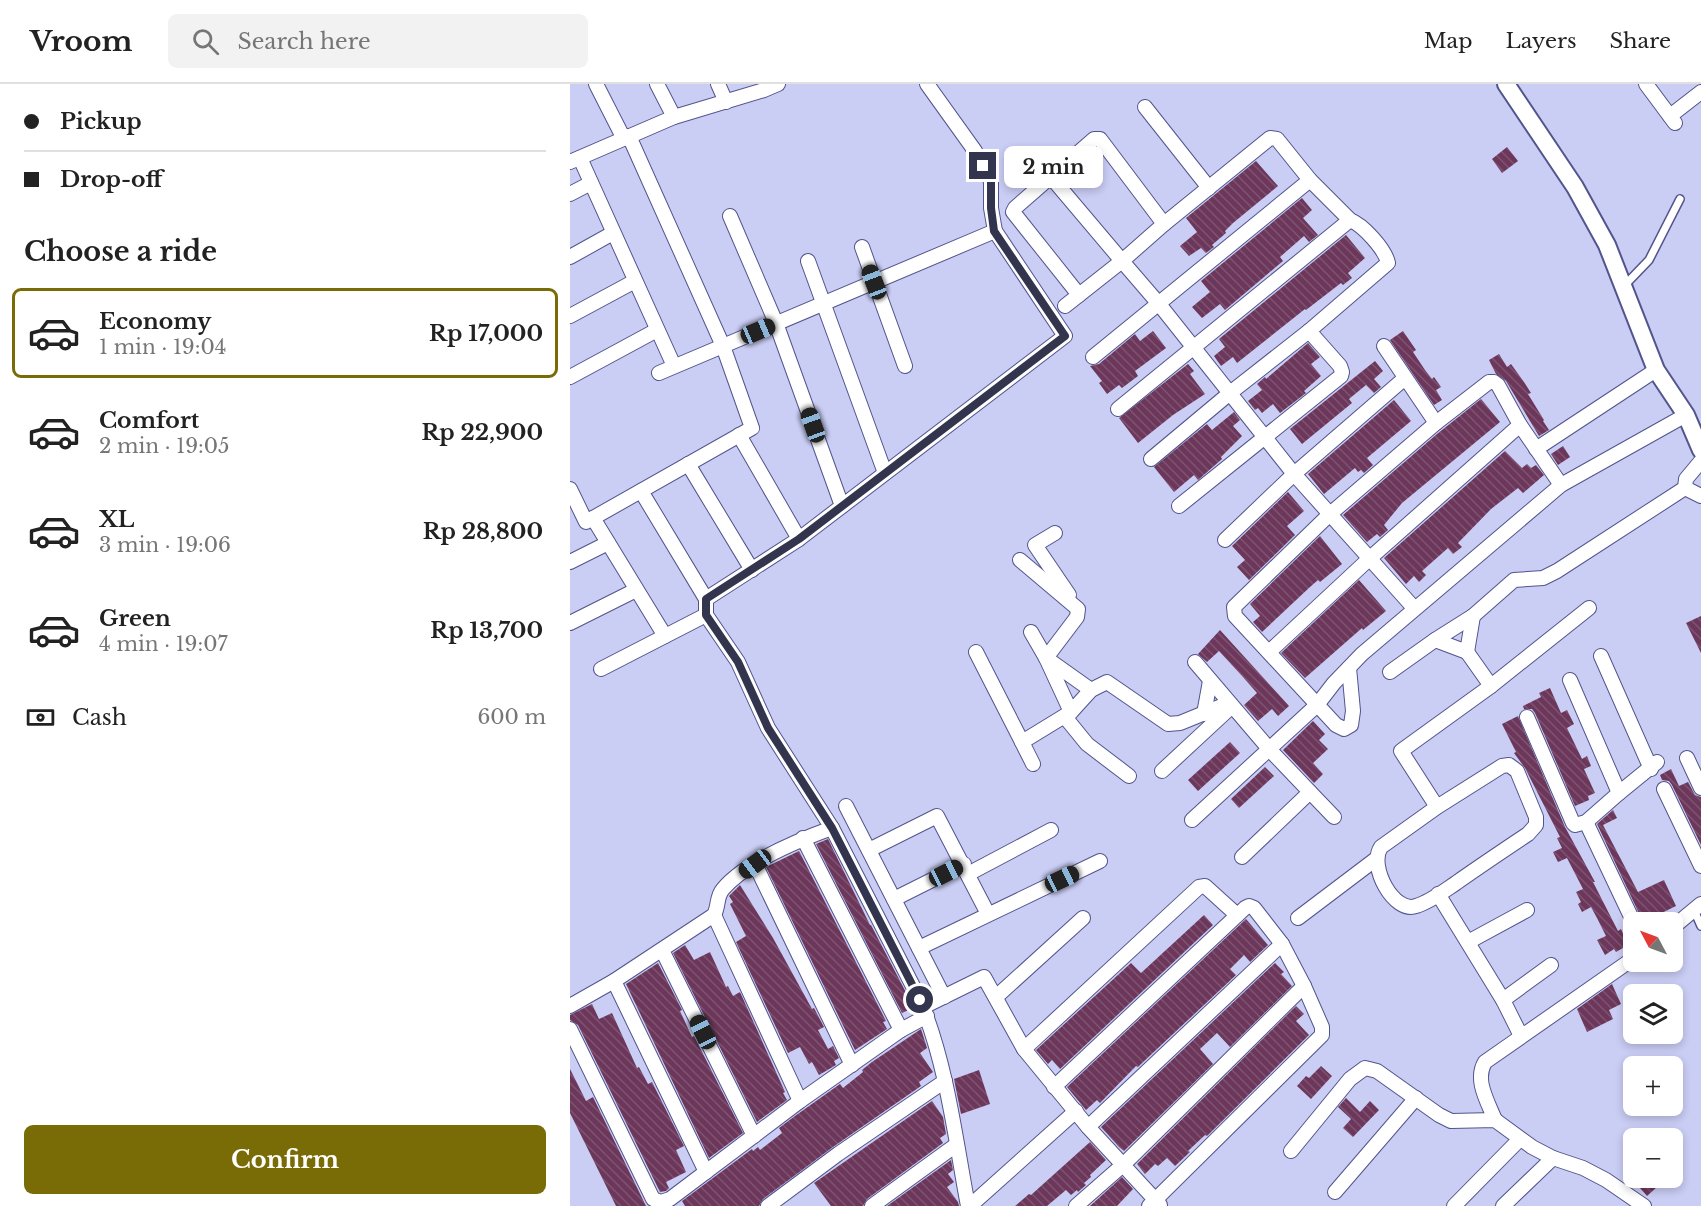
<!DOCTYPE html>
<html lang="en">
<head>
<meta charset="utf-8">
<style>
	body { margin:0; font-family:"Libre Baskerville",serif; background:#f2f2f2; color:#222; height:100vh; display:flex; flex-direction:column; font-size:22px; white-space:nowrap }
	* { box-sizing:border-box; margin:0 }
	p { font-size:20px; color:#767676 }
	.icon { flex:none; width:33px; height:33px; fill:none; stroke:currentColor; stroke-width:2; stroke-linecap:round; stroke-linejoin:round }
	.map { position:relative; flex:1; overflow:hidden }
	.details { display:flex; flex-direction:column; background:#fff; width:570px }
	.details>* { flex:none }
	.banner { display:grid; align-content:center; height:132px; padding:0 24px; background:#fff }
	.needle { width:39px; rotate:311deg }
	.tools { position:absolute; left:1053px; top:828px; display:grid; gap:12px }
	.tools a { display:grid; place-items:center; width:60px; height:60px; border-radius:9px; background:#fff; box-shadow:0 3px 9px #0003; font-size:30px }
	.end { position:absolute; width:27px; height:27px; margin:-14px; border:8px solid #33344d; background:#fff; box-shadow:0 0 0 3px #fff }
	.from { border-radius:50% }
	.bubble { position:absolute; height:42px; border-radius:9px; background:#fff; box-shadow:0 3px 9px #0003; font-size:20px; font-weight:700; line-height:42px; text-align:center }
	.car { position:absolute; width:18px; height:36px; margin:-18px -9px; border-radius:8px; box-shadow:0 0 4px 2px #0007; background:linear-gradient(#222 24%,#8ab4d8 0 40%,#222 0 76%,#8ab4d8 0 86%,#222 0) }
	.banner b { display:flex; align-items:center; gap:21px; height:57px; font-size:22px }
	.banner b+b { border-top:2px solid #e0e0e0 }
	.banner i { width:15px; height:15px; background:#222 }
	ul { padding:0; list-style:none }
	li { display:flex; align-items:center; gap:18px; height:90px; margin:0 12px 9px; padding:0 12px; border:3px solid transparent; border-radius:9px }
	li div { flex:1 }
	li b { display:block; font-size:22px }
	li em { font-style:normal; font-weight:700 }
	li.active { border-color:#796c07 }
	li>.icon { width:54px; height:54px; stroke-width:1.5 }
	h2 { padding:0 24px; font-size:27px; line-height:72px }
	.pay { display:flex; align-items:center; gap:15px; height:66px; padding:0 24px; font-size:22px }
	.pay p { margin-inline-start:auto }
	.action { display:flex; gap:12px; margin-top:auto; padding:12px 24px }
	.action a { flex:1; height:69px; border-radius:9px; background:#796c07; color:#fff; font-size:24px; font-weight:700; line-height:69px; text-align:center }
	header { display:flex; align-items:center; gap:36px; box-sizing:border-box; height:84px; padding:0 30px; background:#fff; border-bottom:2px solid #e0e0e0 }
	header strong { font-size:28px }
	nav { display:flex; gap:33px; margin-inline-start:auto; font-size:21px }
	.search { width:420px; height:54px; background:#f2f2f2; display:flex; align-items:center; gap:15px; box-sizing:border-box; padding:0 21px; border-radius:9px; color:#767676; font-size:22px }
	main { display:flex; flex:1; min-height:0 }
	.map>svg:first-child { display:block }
</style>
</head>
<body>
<header>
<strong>Vroom</strong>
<div class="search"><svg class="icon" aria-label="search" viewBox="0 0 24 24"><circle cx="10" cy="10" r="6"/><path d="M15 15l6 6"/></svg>Search here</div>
<nav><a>Map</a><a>Layers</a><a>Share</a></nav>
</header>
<main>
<section class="details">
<div class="banner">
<b><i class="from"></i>Pickup</b>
<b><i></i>Drop-off</b>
</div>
<h2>Choose a ride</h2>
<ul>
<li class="active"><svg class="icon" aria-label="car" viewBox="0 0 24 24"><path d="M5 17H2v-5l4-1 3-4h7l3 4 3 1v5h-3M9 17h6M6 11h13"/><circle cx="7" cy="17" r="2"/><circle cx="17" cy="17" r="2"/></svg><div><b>Economy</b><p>1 min · 19:04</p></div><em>Rp 17,000</em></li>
<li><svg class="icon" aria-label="car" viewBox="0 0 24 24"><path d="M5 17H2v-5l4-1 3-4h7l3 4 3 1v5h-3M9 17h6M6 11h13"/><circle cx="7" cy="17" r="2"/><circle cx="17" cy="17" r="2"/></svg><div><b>Comfort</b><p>2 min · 19:05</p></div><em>Rp 22,900</em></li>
<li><svg class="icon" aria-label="car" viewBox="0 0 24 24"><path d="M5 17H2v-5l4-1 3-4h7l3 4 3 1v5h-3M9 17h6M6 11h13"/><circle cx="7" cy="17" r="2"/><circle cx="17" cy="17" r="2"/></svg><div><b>XL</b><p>3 min · 19:06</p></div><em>Rp 28,800</em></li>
<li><svg class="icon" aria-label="car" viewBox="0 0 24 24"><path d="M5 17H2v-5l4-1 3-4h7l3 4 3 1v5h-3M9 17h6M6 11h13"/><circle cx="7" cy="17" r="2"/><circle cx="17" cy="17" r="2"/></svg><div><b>Green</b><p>4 min · 19:07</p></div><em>Rp 13,700</em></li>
</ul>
<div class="pay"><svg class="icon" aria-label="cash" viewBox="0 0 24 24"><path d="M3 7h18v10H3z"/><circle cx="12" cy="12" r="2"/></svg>Cash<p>600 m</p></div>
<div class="action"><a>Confirm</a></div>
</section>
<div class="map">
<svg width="1131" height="1122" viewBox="0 0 1131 1122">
	<defs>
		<pattern id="building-back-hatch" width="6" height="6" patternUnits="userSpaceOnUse" patternTransform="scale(1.5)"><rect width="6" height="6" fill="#6c375a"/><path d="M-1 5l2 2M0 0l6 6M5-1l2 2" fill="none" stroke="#7d5370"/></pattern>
	</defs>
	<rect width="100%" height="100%" fill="#cacdf4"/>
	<!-- building -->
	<g fill="url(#building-back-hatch)">
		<path d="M937 63 948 77 932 89 922 75Z"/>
		<path d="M686 77 708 102 663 139 655 147 656 149 642 161 644 163 636 169 631 164 619 172 610 162 627 148 616 134Z"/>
		<path d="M732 114 742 126 733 134 748 151 739 158 734 152 710 173 713 177 655 226 650 220 632 234 622 223 640 208 631 197Z"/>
		<path d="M776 151 795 174 778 189 782 194 773 201 771 199 736 226 735 225 667 279 663 273 651 282 644 272 655 263 649 255Z"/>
		<path d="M583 247 596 264 565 287 568 292 552 304 549 301 537 310 529 299 532 297 520 282 529 280 565 250 570 257Z"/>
		<path d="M833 247 846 266 843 268 855 286 862 295 864 293 871 303 866 306 872 316 864 321 820 256Z"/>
		<path d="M738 259 750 273 741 280 751 292 734 307 736 309 710 329 703 320 692 329 688 324 685 326 678 317 692 306 687 300 695 293 696 295Z"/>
		<path d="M929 270 937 283 941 280 954 298 961 309 958 310 974 336 973 337 979 346 969 352 936 297 926 290 919 276Z"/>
		<path d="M805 277 813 287 804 295 811 303 804 309 796 301 779 315 782 319 732 360 720 345Z"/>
		<path d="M618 280 624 287 620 290 635 310 603 331 568 359 549 334Z"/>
		<path d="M911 315 930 338 832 419 814 441 818 446 810 453 807 450 797 458 773 431 867 350Z"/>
		<path d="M824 316 841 337 797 374 803 381 794 389 791 386 788 388 785 384 754 410 738 390Z"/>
		<path d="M664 328 670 336 663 342 672 352 651 373 652 375 628 396 624 391 604 408 584 383 637 340 642 346Z"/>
		<path d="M993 362 1000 373 988 381 981 370Z"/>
		<path d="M935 367 952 384 957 380 961 384 966 381 974 391 953 409 948 404 921 425 888 459 892 463 883 470 878 464 852 487 856 491 849 498 844 492 836 500 814 474Z"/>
		<path d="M718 408 734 427 717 442 725 451 679 496 667 483 675 476 662 462Z"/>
		<path d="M750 452 772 480 750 498 748 496 740 503 692 548 683 538 690 532 680 520Z"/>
		<path d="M789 496 816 527 793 546 792 544 735 594 711 569Z"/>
		<path d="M1131 532V569L1116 539Z"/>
		<path d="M650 546 719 622 708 632 702 625 688 637 674 621 687 609 673 593 649 567 637 578 628 570Z"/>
		<path d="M980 604 991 629 997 626 1004 640 997 644 1012 675 1017 672 1021 682 1014 685 1025 709 1018 712 1019 716 1005 722 965 629 962 625H954L953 622 971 613 969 609Z"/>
		<path d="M948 632 995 743 1025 798H1023L1048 847 1051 845 1058 861 1046 868 1044 865 1035 871 1027 856 1036 852 1027 834 1021 823 1012 828 1008 820 1011 818 1006 808 1013 805 997 774 988 778 983 768 992 764 987 754 990 753 955 684 944 669 946 668 932 640Z"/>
		<path d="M743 637 755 650 749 656 758 665 743 679 753 690 744 699 713 666Z"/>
		<path d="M660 658 670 669 628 707 618 696Z"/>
		<path d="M695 683 704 692 669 724 661 715Z"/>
		<path d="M1101 685 1109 702 1118 698 1125 711 1131 713V761L1102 701 1099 697 1092 696 1090 691Z"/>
		<path d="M1043 726 1047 734 1033 741 1068 808 1094 796 1106 822 1073 838 1027 740Z"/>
		<path d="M258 755 300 841H301L342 920 343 924 332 929 246 760Z"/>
		<path d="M229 767 316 937 313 938 317 945 285 966 196 783Z"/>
		<path d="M170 801 203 854 242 925 244 924 254 943 248 946 258 965 263 962 269 974 264 977 266 981 249 991 242 978 239 980 230 963 218 969 166 858 176 852 160 820 163 818 159 812Z"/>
		<path d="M634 831 643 841 490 985 482 976 478 980 466 966 561 879 571 889Z"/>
		<path d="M676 835 698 861 680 878 674 871 660 885 666 891 571 980 568 983 566 982 530 1019 527 1016 516 1026 497 1003Z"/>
		<path d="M115 861 124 876 140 868 156 903 158 902 163 912 170 908 215 1008 213 1009 217 1016 187 1038 103 869Z"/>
		<path d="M88 879 112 926 110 927 122 953 124 952 173 1049 139 1074 56 900Z"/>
		<path d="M705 879 714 888 711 890 722 902 660 963 647 949 630 965 643 980 554 1067 549 1063 531 1043Z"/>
		<path d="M1042 900 1051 920 1039 926 1043 935 1017 948 1007 925Z"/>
		<path d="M22 920 29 935 42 929 67 984 69 983 78 1000 82 998 114 1062 106 1066 116 1088 96 1098 99 1104 96 1107 90 1108 8 941 0 936V931Z"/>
		<path d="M726 922 734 930 726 937 739 951 637 1052 635 1051 618 1067 620 1068 605 1082 597 1074 588 1082 585 1080 575 1090 567 1080Z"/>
		<path d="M351 945 357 964 350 969 363 988 349 998 351 1002 263 1063 193 1115 189 1122H115L112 1117 182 1065 183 1067 188 1063 190 1066 212 1049 209 1044 225 1032 270 1000 273 1004 293 988 292 986 302 978Z"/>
		<path d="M751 982 762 992 741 1015 727 1002 736 992 739 994Z"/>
		<path d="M0 985 16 1017 23 1013 76 1122H46L0 1029Z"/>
		<path d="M409 986 420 1020 391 1030 384 995Z"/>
		<path d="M776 1014 790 1028 800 1017 809 1026 783 1053 773 1044 781 1035 768 1023Z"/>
		<path d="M362 1017 373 1033 376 1050 370 1054 373 1059 297 1115 293 1122H261L244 1099Z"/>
		<path d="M520 1058 536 1076 520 1091 521 1093 514 1099 516 1101 508 1108 507 1106 501 1111 496 1106 477 1122H445L459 1110 461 1111Z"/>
		<path d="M381 1076 383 1086 378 1090 384 1098 377 1103 388 1118 389 1122H317Z"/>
		<path d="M552 1093 563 1105 547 1122H520Z"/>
		<path d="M1081 1094H1097L1077 1112 1070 1104Z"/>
	</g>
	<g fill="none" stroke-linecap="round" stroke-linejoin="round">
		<!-- service casing -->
		<g stroke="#52548c" stroke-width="10">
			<g id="service">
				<path d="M1054 202 1079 176 1110 115"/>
				<path d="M1124 826 1131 842"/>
			</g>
		</g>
		<!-- minor casing -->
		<g stroke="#52548c" stroke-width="16">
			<g id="minor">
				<path d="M26 0 54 55"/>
				<path d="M87 0 104 33"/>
				<path d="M148 0 156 18"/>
				<path d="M1076 0 1105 39"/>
				<path d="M575 23 639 104"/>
				<path d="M1100 32 1131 8"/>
				<path d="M10 74 104 282"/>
				<path d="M0 78 104 33 194 6 208 0"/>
				<path d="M481 93 552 177 594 140 530 55H524L445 124 443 128 509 211"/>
				<path d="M0 110 21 99"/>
				<path d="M160 132 206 239 272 422"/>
				<path d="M292 163 335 282"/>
				<path d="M0 173 43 149"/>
				<path d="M238 177 315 389"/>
				<path d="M495 222 552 177 589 220 724 390 844 524"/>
				<path d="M0 232 65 197"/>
				<path d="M814 262 866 339"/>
				<path d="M523 273 740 96"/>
				<path d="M89 289 425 147"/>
				<path d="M0 293 87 246"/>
				<path d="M548 325 780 136"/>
				<path d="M169 351 229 455"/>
				<path d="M966 365 1086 286"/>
				<path d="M581 375 660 309 739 247 818 179C815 165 793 141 780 136L740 96 707 55 700 54 594 140"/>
				<path d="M1131 377 1116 395 1115 404 1131 412"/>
				<path d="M118 380 182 486"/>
				<path d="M0 405 16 438 182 344 153 262 59 52"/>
				<path d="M71 407 136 515"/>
				<path d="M609 422 771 292 772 288 770 282 739 247"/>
				<path d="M23 434 95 552"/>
				<path d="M485 449 465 461 499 511"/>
				<path d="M655 456 724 390 835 294"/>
				<path d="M450 476 508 525 507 533 476 574 461 548"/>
				<path d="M0 478 38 459"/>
				<path d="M0 539 66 506"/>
				<path d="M865 556 897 568 903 532"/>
				<path d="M406 568 452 658 501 628 521 606 537 598 598 640 610 639 659 619"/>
				<path d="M699 568 799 475 950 341"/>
				<path d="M897 568 921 602"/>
				<path d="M1031 572 1081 685"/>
				<path d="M625 578 700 666 740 708 672 773"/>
				<path d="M779 584 783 627 781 641 774 645 766 641 665 532 664 523 760 430 866 339 919 298H924L928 301 950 341 991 401"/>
				<path d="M31 585 136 531"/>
				<path d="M820 588 865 556 903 532 944 496 973 494 987 487 1115 404"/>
				<path d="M501 628 476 574 521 606"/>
				<path d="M634 630 640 597"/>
				<path d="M495 633 517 660 559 692"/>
				<path d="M957 633 1003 739 1005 741 1016 738 1049 709 1000 596"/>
				<path d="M452 658 463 680"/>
				<path d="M1117 674 1131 704"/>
				<path d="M592 687 661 623"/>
				<path d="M1094 705 1131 782"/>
				<path d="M740 708 764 733"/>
				<path d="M1049 709 1087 678"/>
				<path d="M276 722 374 913"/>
				<path d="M867 723 811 763C798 782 824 830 846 822 860 818 874 807 886 799 910 782 934 766 958 750L966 741V733L947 687 939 681 932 682 867 723 831 667 921 602 1019 524"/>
				<path d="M622 736 747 621 764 599 792 570 991 401 1116 331"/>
				<path d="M1016 738 1064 839"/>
				<path d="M262 744 198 644 168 578 136 531V515L229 455 495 252 425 147 421 124V97L405 67 357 0"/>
				<path d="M233 754 331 946"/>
				<path d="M299 766 367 732 418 830"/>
				<path d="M185 780 282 981"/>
				<path d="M398 790 481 746"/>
				<path d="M868 810 933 916 951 952"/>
				<path d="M324 815 394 780"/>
				<path d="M144 831 230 1017"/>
				<path d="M728 834 806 775"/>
				<path d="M1102 844 1131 820"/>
				<path d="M898 858 957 826"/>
				<path d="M349 864 530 777"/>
				<path d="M92 866 184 1052"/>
				<path d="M44 897 136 1088"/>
				<path d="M426 913 513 834"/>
				<path d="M933 916 981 881"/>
				<path d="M0 922 44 897 144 831C149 822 146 813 153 805 176 778 229 756 262 744L350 916C377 981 385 1053 398 1122"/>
				<path d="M353 923 414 893 454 965"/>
				<path d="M0 945 83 1115 91 1118 100 1115 230 1017 331 946 357 932"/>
				<path d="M484 1003 675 824 679 822 684 824 712 860 734 902 752 943V951L579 1122"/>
				<path d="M925 1036C918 1018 904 996 915 978L1064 874"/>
				<path d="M518 1043 712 860"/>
				<path d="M721 1067 780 995 795 984 807 987 869 1031 881 1037 925 1036 962 1063 983 1074 1013 1084 1036 1096 1074 1122"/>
				<path d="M765 1108 846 1014"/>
				<path d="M590 1121 518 1043 454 965 629 803 635 802 667 831"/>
				<path d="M198 1122 268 1070 375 997"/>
				<path d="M302 1122 386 1061"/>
				<path d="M400 1122 506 1027"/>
				<path d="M506 1122 554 1080 734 902"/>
				<path d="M884 1122 950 1055"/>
				<path d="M933 1122 983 1074"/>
			</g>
		</g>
		<!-- tertiary casing -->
		<g stroke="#52548c" stroke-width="20">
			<path id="tertiary" d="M936 0 1005 103 1037 161 1086 286 1116 331 1131 366"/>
		</g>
		<!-- service -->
		<use href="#service" stroke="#fff" stroke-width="7"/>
		<!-- minor -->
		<use href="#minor" stroke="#fff" stroke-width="14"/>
		<!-- tertiary -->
		<use href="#tertiary" stroke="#fff" stroke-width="16"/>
	</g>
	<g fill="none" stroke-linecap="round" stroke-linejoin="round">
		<!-- route -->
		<path stroke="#33344d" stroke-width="8" d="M350 916 262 744 198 644 168 578 136 531V515L229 455 495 252 424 147 421 124V97L413 82"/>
	</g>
</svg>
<div class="tools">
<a><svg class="needle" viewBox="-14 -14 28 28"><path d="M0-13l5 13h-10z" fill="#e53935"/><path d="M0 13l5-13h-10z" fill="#767676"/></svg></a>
<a><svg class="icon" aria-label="layers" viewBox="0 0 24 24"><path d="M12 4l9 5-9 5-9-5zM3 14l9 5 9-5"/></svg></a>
<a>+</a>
<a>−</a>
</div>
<i class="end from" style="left:350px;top:916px"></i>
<i class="end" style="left:413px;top:82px"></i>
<div class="bubble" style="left:434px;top:62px;width:99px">2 min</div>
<i class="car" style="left:304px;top:198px;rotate:339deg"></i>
<i class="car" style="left:188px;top:247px;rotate:67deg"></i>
<i class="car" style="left:243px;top:341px;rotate:340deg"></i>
<i class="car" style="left:185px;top:780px;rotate:233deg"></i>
<i class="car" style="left:376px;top:789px;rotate:63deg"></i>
<i class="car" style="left:492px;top:795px;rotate:65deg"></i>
<i class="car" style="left:133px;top:948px;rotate:334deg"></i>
</div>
</main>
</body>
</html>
